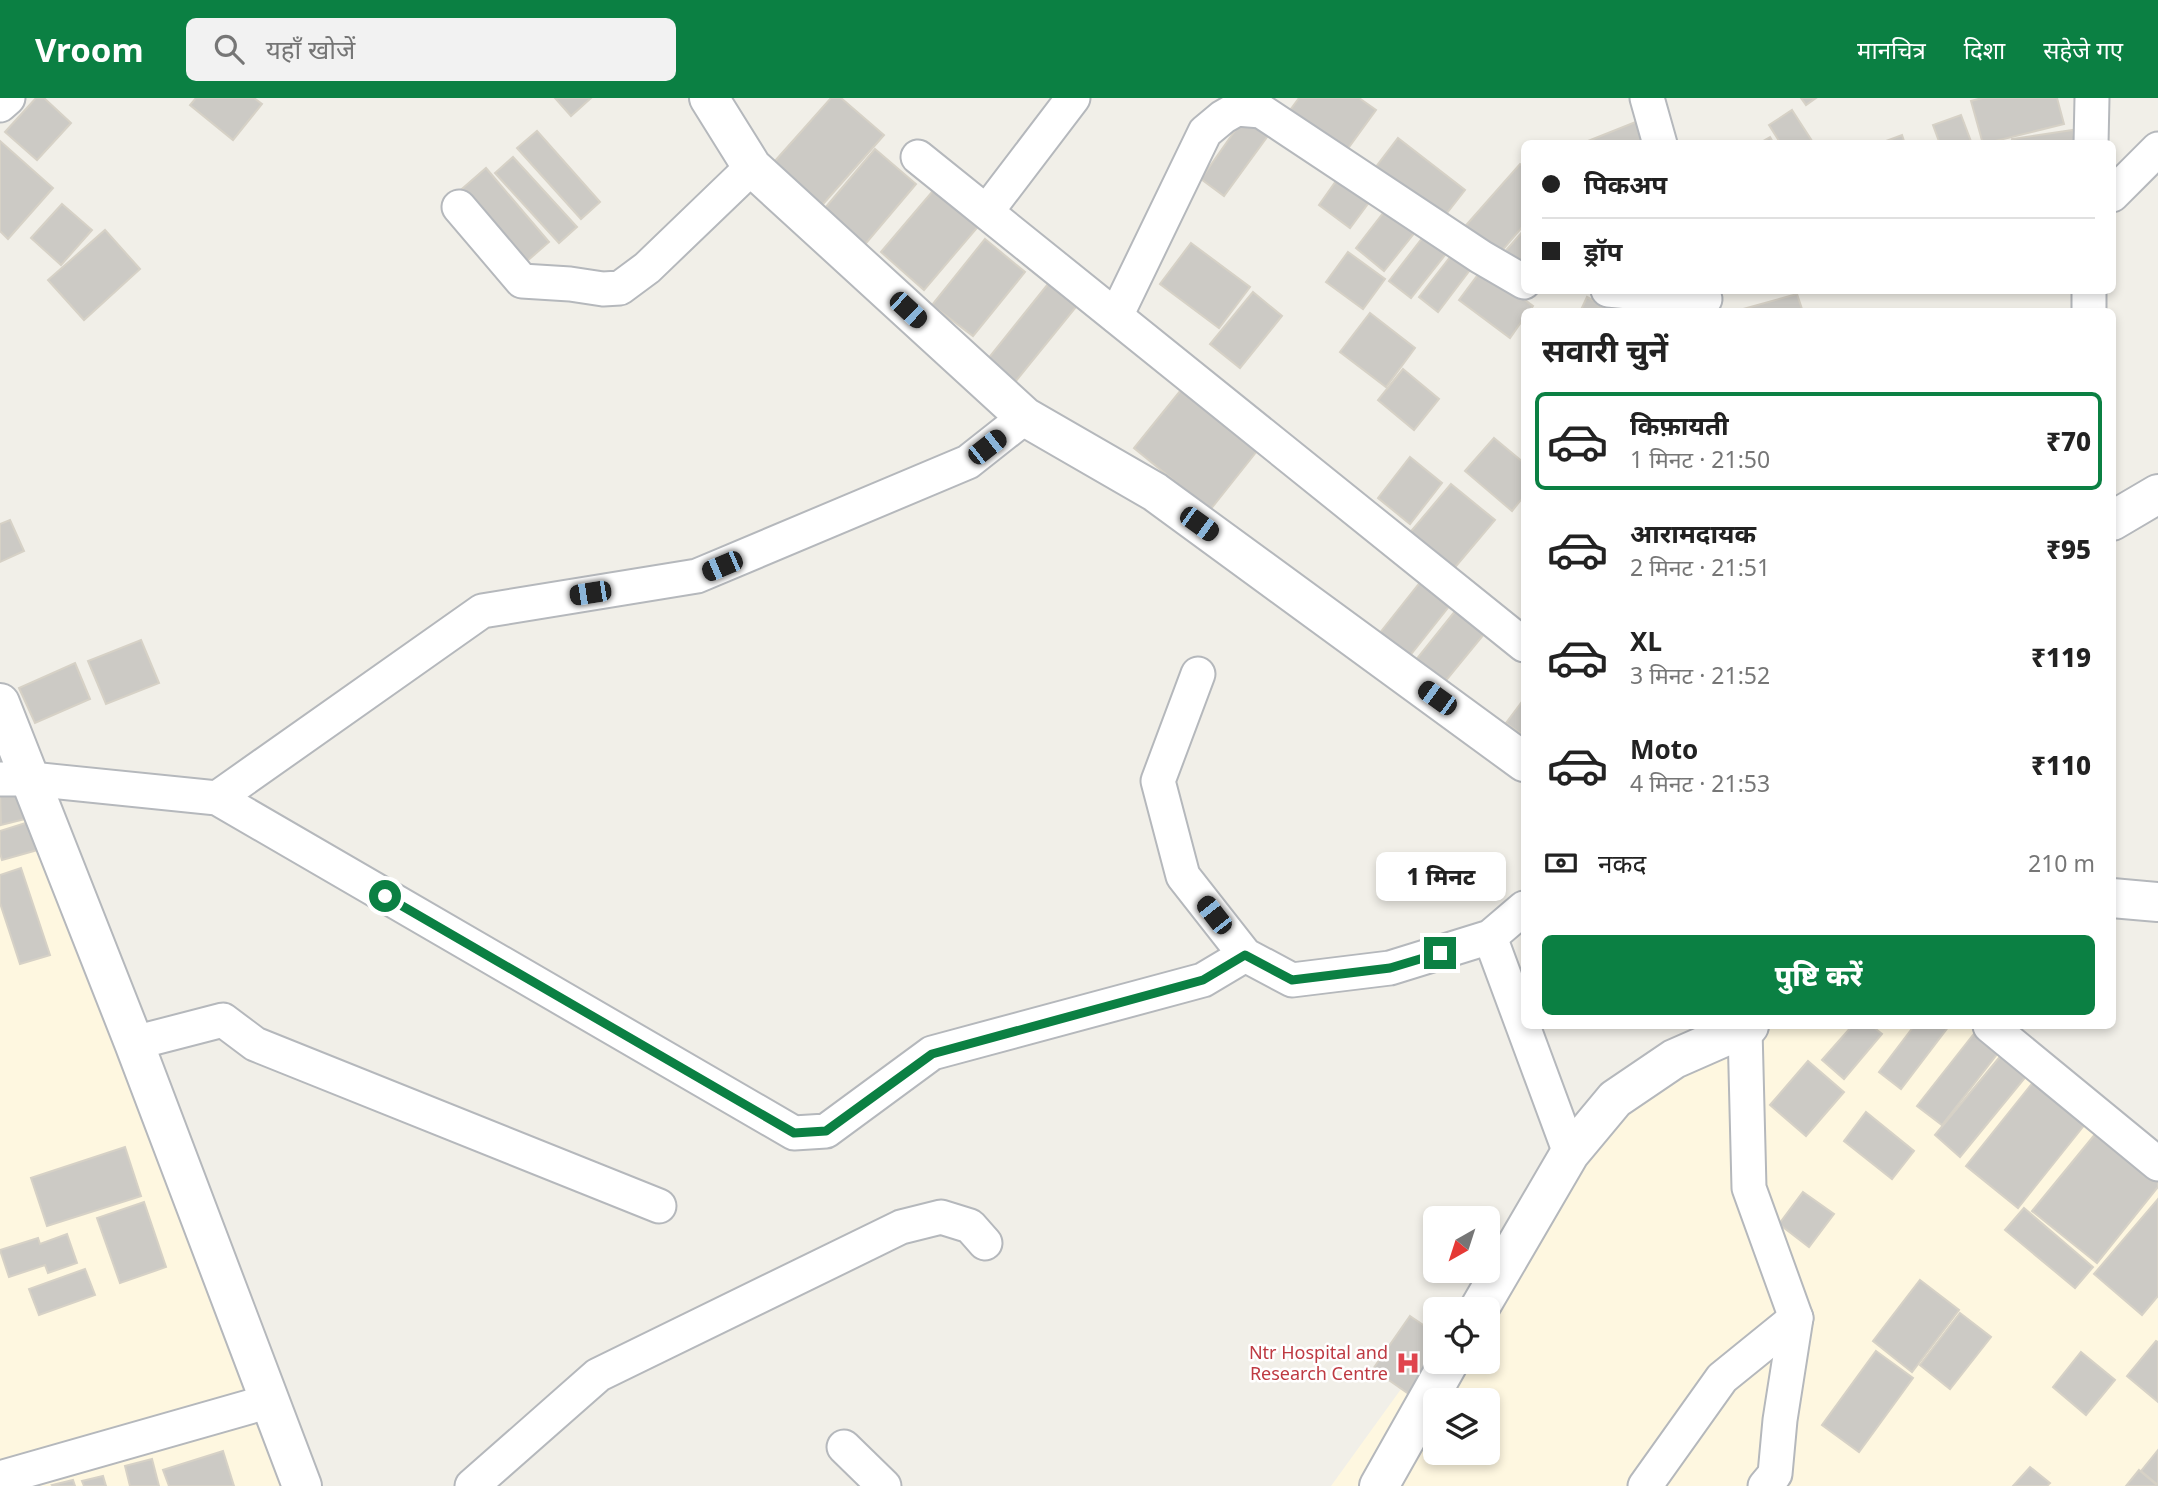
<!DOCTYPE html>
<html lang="hi">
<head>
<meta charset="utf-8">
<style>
	body { margin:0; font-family:"Noto Sans","Noto Sans Devanagari",sans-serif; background:#f2f2f2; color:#222; height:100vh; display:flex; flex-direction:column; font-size:26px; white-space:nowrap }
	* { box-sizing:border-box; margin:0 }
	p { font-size:23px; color:#767676 }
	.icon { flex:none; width:38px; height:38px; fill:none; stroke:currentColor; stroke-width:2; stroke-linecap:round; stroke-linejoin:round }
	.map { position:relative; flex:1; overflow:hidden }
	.panel { position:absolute; left:1521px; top:210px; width:595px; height:721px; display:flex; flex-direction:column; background:#fff; border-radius:10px; box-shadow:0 4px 10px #0003 }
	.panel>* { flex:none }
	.hud { position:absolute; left:1521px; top:42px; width:595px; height:154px; border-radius:10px; box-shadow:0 4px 10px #0003; display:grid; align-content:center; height:154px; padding:0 21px; background:#fff }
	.needle { width:46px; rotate:219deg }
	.fabs { position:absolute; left:1423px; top:1108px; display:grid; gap:14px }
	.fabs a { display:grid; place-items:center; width:77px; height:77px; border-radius:10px; background:#fff; box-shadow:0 4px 10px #0003; font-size:35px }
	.end { position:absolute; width:32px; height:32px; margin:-16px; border:9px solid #0b8043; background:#fff; box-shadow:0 0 0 4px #fff }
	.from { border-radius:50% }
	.bubble { position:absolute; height:49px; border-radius:10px; background:#fff; box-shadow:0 4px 10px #0003; font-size:23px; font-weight:800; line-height:49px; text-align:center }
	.car { position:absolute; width:21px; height:42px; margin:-21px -10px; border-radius:9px; box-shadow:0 0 5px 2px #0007; background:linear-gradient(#222 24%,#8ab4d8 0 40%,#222 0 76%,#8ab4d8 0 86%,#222 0) }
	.hud b { display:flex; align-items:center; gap:24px; height:66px; font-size:26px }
	.hud b+b { border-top:2px solid #e0e0e0 }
	.hud i { width:18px; height:18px; background:#222 }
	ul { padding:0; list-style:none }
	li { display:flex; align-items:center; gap:21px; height:98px; margin:0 14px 10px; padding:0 7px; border:4px solid transparent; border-radius:10px }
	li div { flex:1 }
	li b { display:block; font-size:26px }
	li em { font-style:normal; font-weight:800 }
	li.active { border-color:#0b8043 }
	li>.icon { width:63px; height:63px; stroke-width:1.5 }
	h2 { padding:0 21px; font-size:32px; line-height:84px }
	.pay { display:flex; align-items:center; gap:18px; height:77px; padding:0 21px; font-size:26px }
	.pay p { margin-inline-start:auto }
	.cta { display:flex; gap:14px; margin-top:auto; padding:14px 21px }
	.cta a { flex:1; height:80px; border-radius:10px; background:#0b8043; color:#fff; font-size:28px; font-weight:800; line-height:80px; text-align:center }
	header { display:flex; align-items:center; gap:42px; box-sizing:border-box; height:98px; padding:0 35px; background:#0b8043; color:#fff }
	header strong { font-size:33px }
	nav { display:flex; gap:38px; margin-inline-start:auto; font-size:24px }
	.search { width:490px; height:63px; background:#f2f2f2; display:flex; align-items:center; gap:18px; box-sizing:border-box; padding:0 24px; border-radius:10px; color:#767676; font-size:26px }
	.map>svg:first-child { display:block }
</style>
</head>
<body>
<header>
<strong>Vroom</strong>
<div class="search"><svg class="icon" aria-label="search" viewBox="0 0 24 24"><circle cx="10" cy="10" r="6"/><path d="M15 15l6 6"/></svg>यहाँ खोजें</div>
<nav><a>मानचित्र</a><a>दिशा</a><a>सहेजे गए</a></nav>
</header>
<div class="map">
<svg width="2158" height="1388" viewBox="0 0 2158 1388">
	<rect width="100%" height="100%" fill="#f1efe8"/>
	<!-- commercial -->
	<g fill="#fef7e0" fill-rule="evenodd">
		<path d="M0 655 319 1388H0Z"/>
		<path d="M1712 928H1985L2158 1068V1388H1331L1435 1244V1264H1488V1211H1459L1574 1052ZM1435 1302H1488V1354H1435Z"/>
	</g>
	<!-- building -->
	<g fill="#cccac5" stroke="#d6d1c6" stroke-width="2">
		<path d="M36 0H44L71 25 37 62 5 34Z"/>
		<path d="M196 0H254L262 6 233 42 190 7Z"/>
		<path d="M555 0H591L571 18Z"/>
		<path d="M831 0H841L884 37 816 114 767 72Z"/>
		<path d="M1299 0H1359L1376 12 1341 60 1285 19Z"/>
		<path d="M1801 0H1816L1806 7Z"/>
		<path d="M1982 0H2057L2064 26 1983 46 1971 3Z"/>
		<path d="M1792 12 1814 46H1781L1769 27Z"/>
		<path d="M1246 17 1270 35 1224 98 1201 81Z"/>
		<path d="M1961 17 1972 46H1940L1933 27Z"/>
		<path d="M1638 23 1648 46 1583 45Z"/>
		<path d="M2073 32 2075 46H2012V41Z"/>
		<path d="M537 33 600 104 581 121 517 50Z"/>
		<path d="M1902 37 1905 46H1878Z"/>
		<path d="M1770 39 1774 46H1758Z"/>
		<path d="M1398 40 1465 92 1439 125 1372 74Z"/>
		<path d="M0 43 53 90 8 141 0 133Z"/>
		<path d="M875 51 916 86 861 151 820 116Z"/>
		<path d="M513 59 577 129 559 145 495 75Z"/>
		<path d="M1520 66 1524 69V127L1494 162 1461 133Z"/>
		<path d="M486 70 549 144 519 170 456 96Z"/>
		<path d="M1341 76 1373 99 1350 130 1319 107Z"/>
		<path d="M938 87 981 125 924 192 881 154Z"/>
		<path d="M1391 105 1420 128 1384 173 1356 150Z"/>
		<path d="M62 106 92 132 61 167 31 140Z"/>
		<path d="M105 132 140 171 84 222 48 182Z"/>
		<path d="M1524 132V177L1502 157Z"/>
		<path d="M1427 134 1449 152 1411 200 1389 183Z"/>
		<path d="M985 141 1025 174 973 238 932 207Z"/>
		<path d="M1191 145 1250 189 1219 230 1160 186Z"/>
		<path d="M1348 154 1385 181 1363 211 1326 184Z"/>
		<path d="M1454 154 1473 168 1438 214 1419 199Z"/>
		<path d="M1483 170 1533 208 1529 214H1524V220L1510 240 1459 202Z"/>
		<path d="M1048 186 1076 209 1011 289 983 267Z"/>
		<path d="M1253 194 1282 218 1240 270 1210 246Z"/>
		<path d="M1797 196 1803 214 1736 213Z"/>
		<path d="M1587 199 1615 214H1580Z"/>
		<path d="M1370 215 1415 250 1386 289 1340 254Z"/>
		<path d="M1403 271 1439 301 1414 332 1378 302Z"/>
		<path d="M1181 292 1257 353 1210 412 1134 350Z"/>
		<path d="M1494 340 1524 365V398L1512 413 1465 373Z"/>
		<path d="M1410 359 1442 385 1410 426 1378 400Z"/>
		<path d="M1451 386 1495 422 1451 474 1408 437Z"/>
		<path d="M10 422 24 453 0 464V426Z"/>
		<path d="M1422 482 1451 506 1408 560 1379 536Z"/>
		<path d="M1456 512 1485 535 1443 586 1415 563Z"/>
		<path d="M141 542 159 585 106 606 88 563Z"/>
		<path d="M75 565 90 601 35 625 19 590Z"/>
		<path d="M1524 601V638L1506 625Z"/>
		<path d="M24 688 33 719 1 727 0 694Z"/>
		<path d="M32 723 41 751 2 762 0 755V733Z"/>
		<path d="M21 770 50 857 20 866 0 805V777Z"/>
		<path d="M1852 928H1872L1882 936 1844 981 1822 962Z"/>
		<path d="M1914 928H1949L1901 991 1879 974Z"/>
		<path d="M1980 928 2005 946 1942 1027 1917 1008Z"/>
		<path d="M2008 949 2033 970 1960 1059 1935 1037Z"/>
		<path d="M1808 963 1844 994 1806 1038 1770 1007Z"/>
		<path d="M2038 978 2090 1020 2018 1110 1966 1068Z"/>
		<path d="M1866 1014 1914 1053 1892 1081 1844 1043Z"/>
		<path d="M2101 1029 2158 1075V1089L2097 1165 2032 1113Z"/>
		<path d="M125 1049 141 1098 47 1128 31 1080Z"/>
		<path d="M1803 1094 1834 1116 1809 1149 1779 1126Z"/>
		<path d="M2158 1101V1198L2142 1217 2094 1176Z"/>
		<path d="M144 1104 166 1169 120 1185 97 1120Z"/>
		<path d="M2024 1110 2093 1169 2075 1190 2005 1132Z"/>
		<path d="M67 1136 77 1165 48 1175 45 1167 9 1179 0 1152 38 1140 40 1146Z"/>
		<path d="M85 1171 95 1197 39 1217 29 1191Z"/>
		<path d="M1920 1182 1959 1212 1912 1274 1873 1243Z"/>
		<path d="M1960 1215 1991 1239 1950 1291 1920 1267Z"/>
		<path d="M1410 1218 1435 1235V1264L1416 1301 1373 1271Z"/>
		<path d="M2156 1243 2158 1244V1304L2127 1278Z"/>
		<path d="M1876 1253 1913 1280 1859 1354 1822 1327Z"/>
		<path d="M2081 1254 2115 1282 2086 1317 2053 1289Z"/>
		<path d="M2158 1352V1387L2141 1373Z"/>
		<path d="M223 1353 234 1388H169L163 1372Z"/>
		<path d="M152 1361 159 1388H130L125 1368Z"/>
		<path d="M2030 1369 2050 1385 2047 1388H2013Z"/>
		<path d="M2139 1372 2158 1388H2126Z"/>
		<path d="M103 1378 106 1388H84L82 1383Z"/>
		<path d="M73 1382 75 1388H53L52 1387Z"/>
	</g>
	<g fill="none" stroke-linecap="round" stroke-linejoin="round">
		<!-- minor casing -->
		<g stroke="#b5b8bc" stroke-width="37">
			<g id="minor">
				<path d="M1647 0 1660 46"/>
				<path d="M0 7 8 0"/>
				<path d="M2091 46 2092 0"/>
				<path d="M918 59 1524 547"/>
				<path d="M2112 97 2158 51"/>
				<path d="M459 109 522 183 570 186 603 191 620 190 647 170 752 69"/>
				<path d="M987 113 1073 0"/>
				<path d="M1608 192 1705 201"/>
				<path d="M2089 214V192"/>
				<path d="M1116 218 1205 34 1223 19 1237 11 1261 13 1481 159 1524 184"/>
				<path d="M1198 576 1158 683 1183 778 1245 857 1292 882 1390 870 1490 839 1524 810"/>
				<path d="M0 681H31L217 700 794 1035 826 1033 932 955 1203 882 1245 857"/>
				<path d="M217 700 482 513 697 478 968 364 1025 319"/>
				<path d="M1490 839 1570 1055"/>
				<path d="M1990 928 2158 1066"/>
				<path d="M1745 931 1749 1090 1796 1220 1780 1322 1775 1376 1765 1388"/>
				<path d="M134 945 223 922 255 946 659 1108"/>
				<path d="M844 1349 884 1388"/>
				<path d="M0 1380 270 1303"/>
				<path d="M472 1388 598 1277 901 1129 941 1119 970 1128 985 1145"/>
				<path d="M1645 1388 1722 1280 1796 1220"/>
			</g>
		</g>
		<!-- tertiary casing -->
		<g stroke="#b5b8bc" stroke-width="42">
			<g id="tertiary">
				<path d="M709 0 752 69 1025 319 1155 394 1524 664"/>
				<path d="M2112 423 2158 396"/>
				<path d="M0 605 134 945 302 1388"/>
				<path d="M2112 800 2158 804"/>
				<path d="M1479 1211 1570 1055 1615 1001 1674 961 1749 928"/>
				<path d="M1379 1388 1449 1264"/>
			</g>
		</g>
		<!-- minor -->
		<use href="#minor" stroke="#fff" stroke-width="33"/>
		<!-- tertiary -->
		<use href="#tertiary" stroke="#fff" stroke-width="38"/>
	</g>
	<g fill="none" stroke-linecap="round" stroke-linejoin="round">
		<!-- route -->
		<path stroke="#0b8043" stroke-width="9" d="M385 798 794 1035 826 1033 932 956 1203 882 1245 857 1292 882 1390 870 1440 855"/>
	</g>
	<!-- icons -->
	<defs>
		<g id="hospital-bare" transform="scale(1.89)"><path d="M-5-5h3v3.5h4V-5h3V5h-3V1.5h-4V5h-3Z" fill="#e0444e" stroke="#fff" stroke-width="2.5" paint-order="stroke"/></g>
	</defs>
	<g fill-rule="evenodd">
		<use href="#hospital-bare" x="1408" y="1265"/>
	</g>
	<g text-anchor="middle" stroke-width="5" stroke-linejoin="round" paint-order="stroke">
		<!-- health labels -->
		<g font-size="18" fill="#be3a42" stroke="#fff" text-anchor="end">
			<text x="1388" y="1261">Ntr Hospital and<tspan x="1388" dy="21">Research Centre</tspan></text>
		</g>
	</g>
</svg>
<div class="fabs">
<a><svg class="needle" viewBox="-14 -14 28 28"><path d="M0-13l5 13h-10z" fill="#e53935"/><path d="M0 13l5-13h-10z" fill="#767676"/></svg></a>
<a><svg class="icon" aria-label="locate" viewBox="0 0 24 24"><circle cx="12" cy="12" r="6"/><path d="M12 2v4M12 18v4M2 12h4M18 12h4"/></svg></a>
<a><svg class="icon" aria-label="layers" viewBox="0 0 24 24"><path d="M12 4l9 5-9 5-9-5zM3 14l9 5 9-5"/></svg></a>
</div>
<i class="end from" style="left:385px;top:798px"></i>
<i class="end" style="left:1440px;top:855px"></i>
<div class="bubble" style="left:1376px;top:754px;width:130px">1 मिनट</div>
<i class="car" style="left:908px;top:212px;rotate:133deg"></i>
<i class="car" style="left:987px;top:349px;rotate:52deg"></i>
<i class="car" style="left:1199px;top:426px;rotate:126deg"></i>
<i class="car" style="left:722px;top:468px;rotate:247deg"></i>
<i class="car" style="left:590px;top:495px;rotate:261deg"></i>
<i class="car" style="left:1437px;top:600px;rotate:306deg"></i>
<i class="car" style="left:1214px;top:817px;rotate:322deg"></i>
<div class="hud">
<b><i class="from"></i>पिकअप</b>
<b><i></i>ड्रॉप</b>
</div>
<section class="panel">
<h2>सवारी चुनें</h2>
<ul>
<li class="active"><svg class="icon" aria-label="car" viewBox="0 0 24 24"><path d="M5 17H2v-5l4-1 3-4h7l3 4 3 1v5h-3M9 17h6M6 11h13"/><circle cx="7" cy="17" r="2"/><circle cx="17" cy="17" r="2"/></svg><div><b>किफ़ायती</b><p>1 मिनट · 21:50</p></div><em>₹70</em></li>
<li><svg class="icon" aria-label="car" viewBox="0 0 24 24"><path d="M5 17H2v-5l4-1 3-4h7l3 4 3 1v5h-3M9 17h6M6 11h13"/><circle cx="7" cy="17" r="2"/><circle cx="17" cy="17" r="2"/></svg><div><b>आरामदायक</b><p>2 मिनट · 21:51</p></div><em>₹95</em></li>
<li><svg class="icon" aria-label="car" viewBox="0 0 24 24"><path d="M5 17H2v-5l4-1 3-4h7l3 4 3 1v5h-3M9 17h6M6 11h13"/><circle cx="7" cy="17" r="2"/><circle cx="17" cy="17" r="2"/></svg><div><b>XL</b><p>3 मिनट · 21:52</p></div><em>₹119</em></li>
<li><svg class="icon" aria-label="car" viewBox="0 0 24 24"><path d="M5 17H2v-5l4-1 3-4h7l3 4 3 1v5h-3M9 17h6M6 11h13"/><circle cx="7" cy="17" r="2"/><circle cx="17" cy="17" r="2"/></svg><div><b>Moto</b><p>4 मिनट · 21:53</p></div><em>₹110</em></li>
</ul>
<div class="pay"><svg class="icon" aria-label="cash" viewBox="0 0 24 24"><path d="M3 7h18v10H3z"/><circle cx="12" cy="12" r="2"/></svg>नकद<p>210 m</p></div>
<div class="cta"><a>पुष्टि करें</a></div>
</section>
</div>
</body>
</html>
